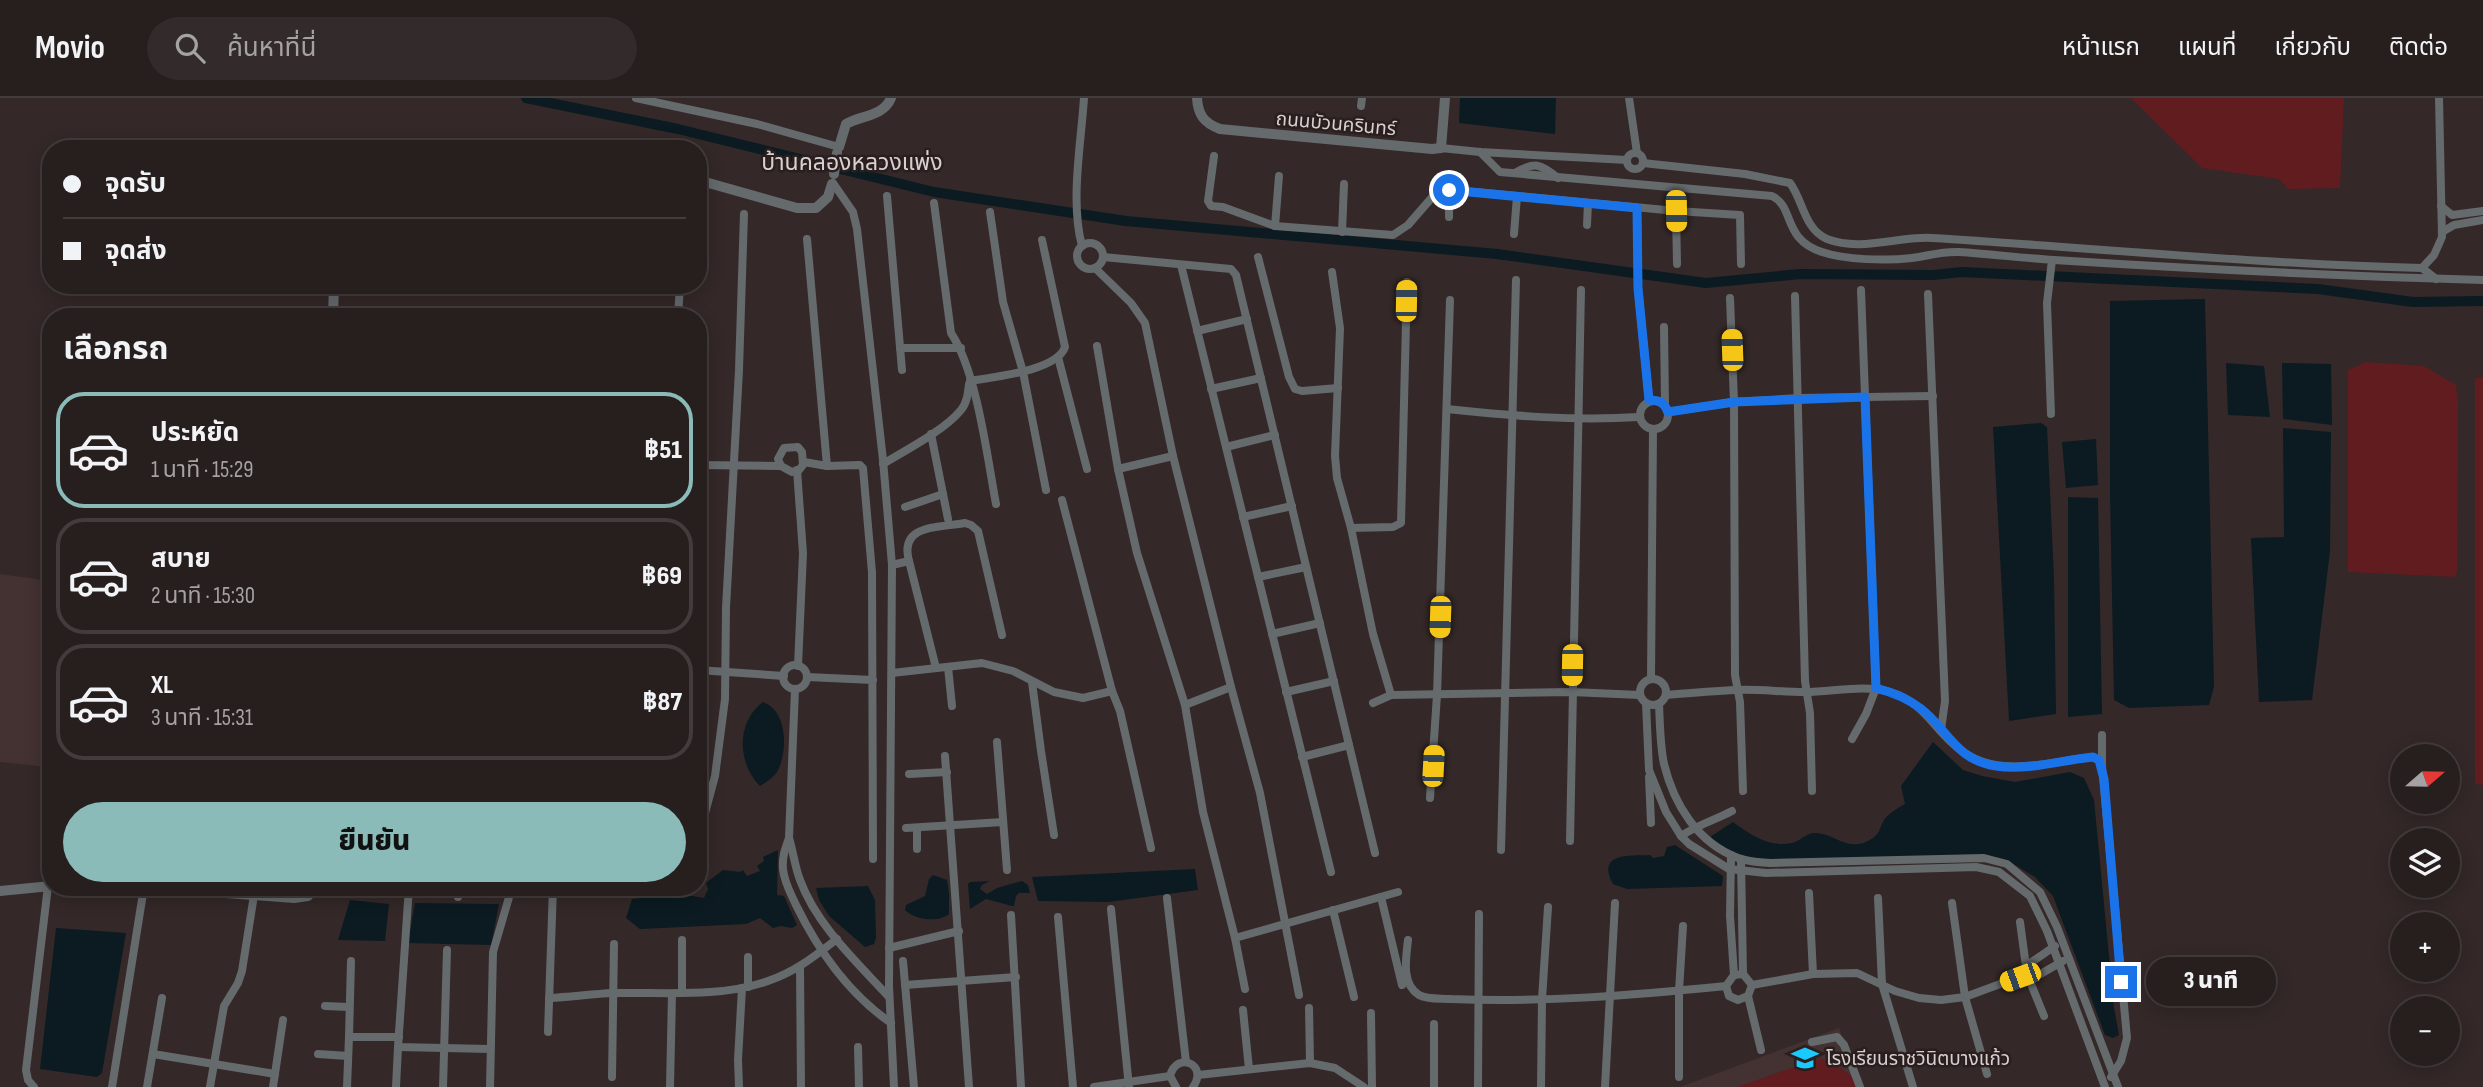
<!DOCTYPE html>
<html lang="th">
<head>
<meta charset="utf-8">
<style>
	body { margin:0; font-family:"Sofia Sans Condensed","Noto Sans Thai",sans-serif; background:#332b2b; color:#f1f3f6; height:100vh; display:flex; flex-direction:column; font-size:26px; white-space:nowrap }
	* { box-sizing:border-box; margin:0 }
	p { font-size:23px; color:#a4a2a4 }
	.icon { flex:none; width:38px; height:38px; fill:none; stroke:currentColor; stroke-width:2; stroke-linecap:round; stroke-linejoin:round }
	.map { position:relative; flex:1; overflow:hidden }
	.panel { position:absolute; left:42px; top:210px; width:665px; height:588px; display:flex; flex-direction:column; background:#271e1e; border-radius:28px; box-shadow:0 4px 18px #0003,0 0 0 2px #433c3c }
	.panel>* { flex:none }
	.guide { position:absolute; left:42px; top:42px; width:665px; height:154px; border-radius:28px; box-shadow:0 4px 18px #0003,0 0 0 2px #433c3c; display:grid; align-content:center; height:154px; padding:0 21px; background:#271e1e }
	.needle { width:46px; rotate:70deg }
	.fabs { position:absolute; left:2390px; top:646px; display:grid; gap:14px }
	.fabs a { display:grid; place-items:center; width:70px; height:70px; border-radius:50%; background:#271e1e; box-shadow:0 4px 18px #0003,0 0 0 2px #433c3c; font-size:35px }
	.end { position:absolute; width:32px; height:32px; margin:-16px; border:9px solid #1a73e8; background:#fff; box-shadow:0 0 0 4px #fff }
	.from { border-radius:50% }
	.bubble { position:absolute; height:49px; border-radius:24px; background:#271e1e; box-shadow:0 4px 18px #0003,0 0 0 2px #433c3c; font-size:23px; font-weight:800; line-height:49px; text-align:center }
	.car { position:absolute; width:21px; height:42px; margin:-21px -10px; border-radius:9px; box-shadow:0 0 5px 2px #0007; background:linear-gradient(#f5c518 24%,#345 0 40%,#f5c518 0 76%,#345 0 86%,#f5c518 0) }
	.guide b { display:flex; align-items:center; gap:24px; height:66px; font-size:26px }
	.guide b+b { border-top:2px solid #433c3c }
	.guide i { width:18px; height:18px; background:#f1f3f6 }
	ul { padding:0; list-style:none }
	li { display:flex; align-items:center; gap:21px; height:116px; margin:0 14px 10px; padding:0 7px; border:4px solid #433c3c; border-radius:28px }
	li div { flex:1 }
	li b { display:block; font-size:26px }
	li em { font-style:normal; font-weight:800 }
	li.on { border-color:#8bbbb9 }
	li>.icon { width:63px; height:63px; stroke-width:1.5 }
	h2 { padding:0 21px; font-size:32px; line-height:84px }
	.cta { display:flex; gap:14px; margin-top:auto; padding:14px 21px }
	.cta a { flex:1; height:80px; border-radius:42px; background:#8bbbb9; color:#111; font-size:28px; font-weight:800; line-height:80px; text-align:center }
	header { display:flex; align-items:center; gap:42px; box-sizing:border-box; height:98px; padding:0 35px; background:#271e1e; border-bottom:2px solid #433c3c }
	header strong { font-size:33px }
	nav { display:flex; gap:38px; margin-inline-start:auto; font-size:24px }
	.search { width:490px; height:63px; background:#332b2b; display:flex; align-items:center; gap:18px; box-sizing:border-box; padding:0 24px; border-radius:38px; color:#a4a2a4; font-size:26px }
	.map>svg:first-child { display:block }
</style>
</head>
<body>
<header>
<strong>Movio</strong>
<div class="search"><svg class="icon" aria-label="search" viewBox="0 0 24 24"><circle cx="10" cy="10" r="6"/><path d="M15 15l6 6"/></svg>ค้นหาที่นี่</div>
<nav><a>หน้าแรก</a><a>แผนที่</a><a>เกี่ยวกับ</a><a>ติดต่อ</a></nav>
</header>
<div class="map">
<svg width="2483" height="989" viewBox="0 0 2483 989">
	<rect width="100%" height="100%" fill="#342828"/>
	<!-- built -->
	<g fill="#443131">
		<path d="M0 476 51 483V620L47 669 0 664Z"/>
		<path d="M1839 930 1861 989H1680Z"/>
	</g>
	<!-- green -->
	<g fill="#611c20">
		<path d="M2131 0H2344L2340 90 2288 91 2279 81 2202 70Z"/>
		<path d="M2366 264 2424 268 2456 287 2458 305 2457 473 2454 479 2348 474V272Z"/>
		<path d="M2483 279V687L2475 686V280Z"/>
		<path d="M1820 960C1834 966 1853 975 1860 989H1737Z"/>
	</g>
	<!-- water -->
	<g fill="#0b1b21">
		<path d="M1460 0H1556L1555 36 1459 25Z"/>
		<path d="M2205 201 2214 589 2209 607 2129 610 2114 602 2110 394V203Z"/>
		<path d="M2226 265 2264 268 2270 319 2228 317Z"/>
		<path d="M2282 265 2331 266 2332 327 2283 321Z"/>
		<path d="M2041 325 2047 329 2054 480 2056 616 2009 623 1993 329Z"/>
		<path d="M2283 330 2331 334 2330 453 2312 602 2259 604 2251 440 2284 439Z"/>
		<path d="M2096 341 2098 387 2066 390 2062 344Z"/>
		<path d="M2068 399 2098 400 2102 616 2068 619Z"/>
		<path d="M763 604C788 613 788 654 777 674 773 680 766 684 760 688 737 665 736 624 763 604Z"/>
		<path d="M1933 644 1963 672 1982 678 2015 684 2070 674 2084 680 2094 702 2114 910 2119 937 2113 940 2105 937 2053 798 2035 779 2012 765 1986 760 1766 764 1723 751 1710 739 1733 724C1751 737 1769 750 1792 745 1801 743 1806 734 1817 735 1838 737 1849 756 1873 740 1880 735 1880 729 1884 722 1888 716 1898 710 1905 706L1901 688Z"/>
		<path d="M1675 747 1723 778 1722 788 1627 791 1613 786C1596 754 1630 758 1650 757L1653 760 1664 758 1667 749Z"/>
		<path d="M778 752 777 797 784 798 797 827 792 830 781 828 773 830 760 820 746 826 640 831 626 820 632 801 681 796 704 800 708 791 706 785 723 772 740 774 743 772 747 778 760 773 757 768 764 763 763 759Z"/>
		<path d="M1195 771 1198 792 1108 804 1038 803 1032 779Z"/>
		<path d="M933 777 947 782 949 795V816C938 825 915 822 905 812L906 807 925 798 929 781Z"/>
		<path d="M990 783 982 787 980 791 987 796 997 790 1022 783 1028 787 1030 795H1019L1016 798 1014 808H1012L986 801 970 811 968 786 970 784Z"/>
		<path d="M868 788 875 802 876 840 874 846 865 849 829 818 819 802 816 790Z"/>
		<path d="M350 802 389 806 385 843 338 842Z"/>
		<path d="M415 805 499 806 491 847 408 845Z"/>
		<path d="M56 830 126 835 102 975 97 979 40 971Z"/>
	</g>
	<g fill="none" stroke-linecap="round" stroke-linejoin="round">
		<!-- canal -->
		<path stroke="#0b1b21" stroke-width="10" d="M526 0 678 31 934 94 1126 123 1497 156 1706 185 1800 176 1933 177 1962 174 2318 191 2413 204 2483 203"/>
		<!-- minor -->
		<g stroke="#656a6d" stroke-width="8">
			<path d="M636 0 757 26 839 49 838 52"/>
			<path d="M1629 0 1637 55"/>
			<path d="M1361 8 1362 0"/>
			<path d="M1441 50 1480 54 1627 62"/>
			<path d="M1480 54 1500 74 1772 98C1795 109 1782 141 1822 154 1845 162 1887 163 1912 160 1928 158 1942 153 1959 154 1990 156 2022 160 2054 162 2197 171 2340 178 2483 182"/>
			<circle cx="1635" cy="63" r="8"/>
			<path d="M1214 58 1208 103 1211 108 1223 109 1275 128 1393 137 1408 127 1435 96 1449 92 1476 94 1676 113 1740 117 1741 166"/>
			<path d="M1643 65 1745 76 1790 85C1803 102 1804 131 1827 141 1861 154 1898 138 1932 140 2096 150 2258 166 2422 170L2436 181"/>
			<path d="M1515 75C1535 63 1540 66 1558 80"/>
			<path d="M833 85 853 114 857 131 883 362 892 467 889 888 894 989"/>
			<path d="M887 98 902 272"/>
			<path d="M934 105 951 235C977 274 987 358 996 406"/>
			<path d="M2441 108 2452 117 2483 113"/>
			<path d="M1637 110 1638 190 1649 302"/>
			<path d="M1676 113 1677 166"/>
			<path d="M990 114 1003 204 1023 274 1046 392"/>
			<path d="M1449 119V92"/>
			<path d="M1587 127 1588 105"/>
			<path d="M1275 128 1279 78"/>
			<path d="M1342 134 1344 86"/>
			<path d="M2442 134 2454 127 2483 122"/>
			<path d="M1514 136 1517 98"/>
			<path d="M807 141 827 368"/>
			<circle cx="1090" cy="158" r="13"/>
			<path d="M1082 148C1070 104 1081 46 1084 0"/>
			<path d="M1103 159 1231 171 1236 177 1375 755"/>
			<path d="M1258 159 1289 279 1295 291 1302 293 1338 290"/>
			<path d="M1181 167 1331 774"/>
			<path d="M1095 170 1131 205 1145 225 1173 358 1231 589 1260 695 1299 897"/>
			<path d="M2422 170 2434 157 2442 139 2439 0"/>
			<path d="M1332 174 1340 230 1335 358 1337 380 1351 430 1373 536 1391 597"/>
			<path d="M1928 196 1945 603 1941 632"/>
			<path d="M1795 198 1805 583 1810 615 1812 693"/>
			<path d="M1730 200 1734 304 1735 577 1740 604 1743 693"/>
			<path d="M678 219 680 187"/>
			<path d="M1664 229 1665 308"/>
			<path d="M1197 233 1247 221"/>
			<path d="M1097 248 1118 371 1137 455 1185 607 1203 714 1235 840 1245 891"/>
			<path d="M900 250H961"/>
			<path d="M1058 259 1087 371"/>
			<path d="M970 283C993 279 1057 273 1065 249L1042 142"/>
			<path d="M1211 291 1261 280"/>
			<circle cx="1654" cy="317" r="14"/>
			<path d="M1447 311C1512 318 1574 323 1639 319"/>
			<path d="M1668 314 1734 304 1799 300 1933 298"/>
			<path d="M2051 316 2047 205 2052 162"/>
			<path d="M931 336 948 421"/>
			<path d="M1226 349 1275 337"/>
			<path d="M804 364 827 368 860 367 863 370 872 474 873 761"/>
			<path d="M883 366C906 352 945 332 961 312 967 305 968 295 969 286"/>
			<path d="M698 367 781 368 792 374 799 372 803 367 802 354 798 349 784 350 778 361 781 368"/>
			<path d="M1118 371 1173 358"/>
			<path d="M797 372 803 455 798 568"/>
			<path d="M1062 402 1112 593 1120 613 1151 750"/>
			<path d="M905 409 943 396"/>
			<path d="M1243 419 1292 408"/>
			<path d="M1351 430 1393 429 1401 425 1407 184"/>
			<path d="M909 463 936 570"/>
			<path d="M892 467 909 463C899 426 938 430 965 425L971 427 978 433 1002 537"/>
			<path d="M1258 479 1306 469"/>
			<path d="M1272 536 1320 525"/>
			<circle cx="795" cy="579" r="12"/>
			<path d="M948 569 952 608"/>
			<path d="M698 572 784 578"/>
			<path d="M892 575 982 565 1013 573 1054 594 1083 600 1112 593"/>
			<path d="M807 579 873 582"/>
			<circle cx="1653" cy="594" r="13"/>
			<path d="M1651 581 1653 332"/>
			<path d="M1032 584 1041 653 1054 737"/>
			<path d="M795 591 789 740C785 751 782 759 783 771 784 784 791 796 796 807 818 852 849 896 891 925"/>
			<path d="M1286 594 1334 583"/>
			<path d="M1666 597C1689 595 1712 593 1736 592 1759 591 1782 594 1805 594 1833 594 1863 586 1890 594 1919 602 1931 625 1951 644 1991 684 2045 664 2093 659L2099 662 2102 668"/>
			<path d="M1373 605 1391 597 1571 594 1640 597"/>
			<path d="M1646 605 1649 672 1666 714 1681 738 1689 746 1729 771 1766 775 1976 769 1999 774 2030 798 2047 833 2105 989"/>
			<path d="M1659 606C1660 626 1660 647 1664 666 1674 707 1698 745 1738 760 1748 764 1760 764 1770 765L1984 760 2007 766 2040 794 2057 829 2118 989"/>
			<path d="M1185 607 1231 589"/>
			<path d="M2102 637V668L2127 940 2121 963 2111 979"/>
			<path d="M1852 641 1866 616 1876 590 1861 192"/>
			<path d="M997 644 1007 772"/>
			<path d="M945 658 969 989"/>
			<path d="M1302 659 1349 647"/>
			<path d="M909 676 947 674"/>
			<path d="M1649 679 1651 725"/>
			<path d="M1430 700 1437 597 1450 202"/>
			<path d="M906 730 1003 724"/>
			<path d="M917 730V751"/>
			<path d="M1681 738C1697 727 1715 722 1732 713"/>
			<path d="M789 740C793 753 795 769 800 782 817 828 857 864 889 899"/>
			<path d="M698 741 715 678 725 601 726 510 739 272 744 116"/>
			<path d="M1570 743 1581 192"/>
			<path d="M1501 752 1516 182"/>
			<path d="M1731 757 1730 818 1734 877"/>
			<path d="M1741 761 1743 876"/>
			<path d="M409 789 398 949 490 951"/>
			<path d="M1809 795 1813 876"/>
			<path d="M458 799 460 789"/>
			<path d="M1381 799 1402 887"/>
			<path d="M1167 800 1186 964"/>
			<path d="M1878 800 1882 886 1913 989"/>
			<path d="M1952 805 1965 899 1987 976"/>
			<path d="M1111 811 1129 989"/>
			<path d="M1333 812 1354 899"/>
			<path d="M1011 817 1021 989"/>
			<path d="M1058 819 1073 989"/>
			<path d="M2020 824 2027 876 2044 918"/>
			<path d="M1235 840 1398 794"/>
			<path d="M1408 842C1406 860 1401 886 1419 897 1427 902 1442 900 1451 901 1541 905 1636 897 1726 888"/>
			<path d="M889 850 959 833"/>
			<path d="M748 859V889"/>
			<path d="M351 863 349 939H399"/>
			<path d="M903 863 914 989"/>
			<path d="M800 869 801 989"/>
			<path d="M1743 876 1752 887 1748 898 1738 902 1729 898 1726 888 1734 877Z"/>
			<path d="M2026 881 2030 882 2063 863"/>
			<path d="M905 887 1016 879"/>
			<path d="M1752 887 1813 876 1857 875 1895 893 1919 900 1941 902 1965 899 2019 879 2026 868 2055 848"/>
			<path d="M682 895V842"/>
			<path d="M1748 898 1761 952"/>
			<path d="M549 900C570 899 592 896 613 895 665 894 719 900 768 883 795 874 815 858 837 841"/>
			<path d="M325 908 349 909"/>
			<path d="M1309 910 1310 965"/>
			<path d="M1243 912 1249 971"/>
			<path d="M1371 915 1372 989"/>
			<path d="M1434 926V989"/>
			<path d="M548 934 553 789"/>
			<path d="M1812 944 1837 939 1844 947 1860 989"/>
			<path d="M858 949 859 989"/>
			<path d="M153 956 275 976"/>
			<path d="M318 956 348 958"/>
			<path d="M1198 977 1310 965 1335 970 1364 989"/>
			<path d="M612 979 614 846"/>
			<path d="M1679 979V893L1683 828"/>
			<path d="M34 989 28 982 26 972 48 788"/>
			<path d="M112 989 144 789"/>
			<path d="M147 989 162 900"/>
			<path d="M210 989 224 908 238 885 242 873 254 797"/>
			<path d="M273 989 283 922"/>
			<path d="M347 989 349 939"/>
			<path d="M396 989 398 949"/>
			<path d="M443 989 447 852"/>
			<path d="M490 989 493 854 512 789"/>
			<path d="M670 989 672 896"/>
			<path d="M739 989 738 962 742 890"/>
			<path d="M1094 989 1170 978"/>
			<path d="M1176 989 1170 978C1177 952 1209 967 1193 989"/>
			<path d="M1478 989 1479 816"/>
			<path d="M1541 989 1542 901 1548 809"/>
			<path d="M1605 989 1615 805"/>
		</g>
		<!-- tertiary -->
		<g stroke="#656a6d" stroke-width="10">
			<path d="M1197 0C1198 17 1204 25 1220 31L1432 51 1441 50 1445 0"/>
			<path d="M839 49 846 26C861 17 883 19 891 0"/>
			<path d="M346 51 378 48 406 51"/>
			<path d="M834 76 837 55"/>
			<path d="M698 82 797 110H816L828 99 832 86"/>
			<path d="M333 219 334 187"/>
			<path d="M147 789 294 800 308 798 315 789"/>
			<path d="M0 793 51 788"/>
		</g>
	</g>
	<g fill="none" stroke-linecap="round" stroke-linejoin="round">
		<!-- route -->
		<path stroke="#1a73e8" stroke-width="9" d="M1449 92 1637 110 1638 190 1649 302C1659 302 1664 304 1668 314L1734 304 1865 299 1876 590C1891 594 1907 600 1920 610 1948 631 1955 662 1996 668 2027 673 2062 662 2093 659L2099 662 2104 681 2121 884"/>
	</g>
	<!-- icons -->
	<defs>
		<g id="school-bare" transform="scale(2.1)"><path d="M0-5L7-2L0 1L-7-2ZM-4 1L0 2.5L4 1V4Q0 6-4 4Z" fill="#1acafc" stroke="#2a1e1e" stroke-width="2.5" paint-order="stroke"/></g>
	</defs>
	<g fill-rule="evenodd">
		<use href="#school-bare" x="1805" y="960"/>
	</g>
	<g text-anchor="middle" stroke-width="5" stroke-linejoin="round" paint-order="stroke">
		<!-- street labels -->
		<g font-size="19" fill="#d8d0d0" stroke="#2a1e1e">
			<text transform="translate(1336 25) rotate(5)" y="7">ถนนบัวนครินทร์</text>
		</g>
		<!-- poi labels -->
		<g font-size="19" fill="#d8d0d0" stroke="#2a1e1e" text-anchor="start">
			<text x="1826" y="967">โรงเรียนราชวินิตบางแก้ว</text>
		</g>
		<!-- quarter labels -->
		<g font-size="23" fill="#d8d0d0" stroke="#2a1e1e">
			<text x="852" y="72">บ้านคลองหลวงแพ่ง</text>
		</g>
	</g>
</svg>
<div class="fabs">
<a><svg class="needle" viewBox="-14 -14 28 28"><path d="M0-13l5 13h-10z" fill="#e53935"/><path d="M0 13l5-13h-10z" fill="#a4a2a4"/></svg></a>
<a><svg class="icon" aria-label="layers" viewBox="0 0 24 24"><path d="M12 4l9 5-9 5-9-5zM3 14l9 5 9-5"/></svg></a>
<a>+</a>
<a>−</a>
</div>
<i class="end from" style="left:1449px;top:92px"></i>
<i class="end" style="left:2121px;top:884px"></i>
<div class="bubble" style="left:2146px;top:859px;width:130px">3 นาที</div>
<i class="car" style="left:1676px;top:113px;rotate:179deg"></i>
<i class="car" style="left:1406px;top:203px;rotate:1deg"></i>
<i class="car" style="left:1732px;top:252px;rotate:358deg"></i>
<i class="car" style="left:1440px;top:519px;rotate:182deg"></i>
<i class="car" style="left:1572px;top:567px;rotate:181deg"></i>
<i class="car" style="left:1433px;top:668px;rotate:3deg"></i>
<i class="car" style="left:2020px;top:879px;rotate:250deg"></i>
<div class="guide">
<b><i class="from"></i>จุดรับ</b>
<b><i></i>จุดส่ง</b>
</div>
<section class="panel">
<h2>เลือกรถ</h2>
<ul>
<li class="on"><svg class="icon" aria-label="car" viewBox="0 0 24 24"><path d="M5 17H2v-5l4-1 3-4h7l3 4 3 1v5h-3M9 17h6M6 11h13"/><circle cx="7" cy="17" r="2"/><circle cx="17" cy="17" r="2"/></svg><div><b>ประหยัด</b><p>1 นาที · 15:29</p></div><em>฿51</em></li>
<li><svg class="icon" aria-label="car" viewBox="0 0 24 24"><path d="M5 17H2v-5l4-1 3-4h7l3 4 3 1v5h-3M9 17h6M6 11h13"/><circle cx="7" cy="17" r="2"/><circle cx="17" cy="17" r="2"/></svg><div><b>สบาย</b><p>2 นาที · 15:30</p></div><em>฿69</em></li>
<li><svg class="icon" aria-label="car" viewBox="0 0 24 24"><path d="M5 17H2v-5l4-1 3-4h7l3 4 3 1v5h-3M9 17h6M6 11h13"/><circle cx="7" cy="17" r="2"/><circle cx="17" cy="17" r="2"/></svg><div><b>XL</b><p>3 นาที · 15:31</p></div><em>฿87</em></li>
</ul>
<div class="cta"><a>ยืนยัน</a></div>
</section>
</div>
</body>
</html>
